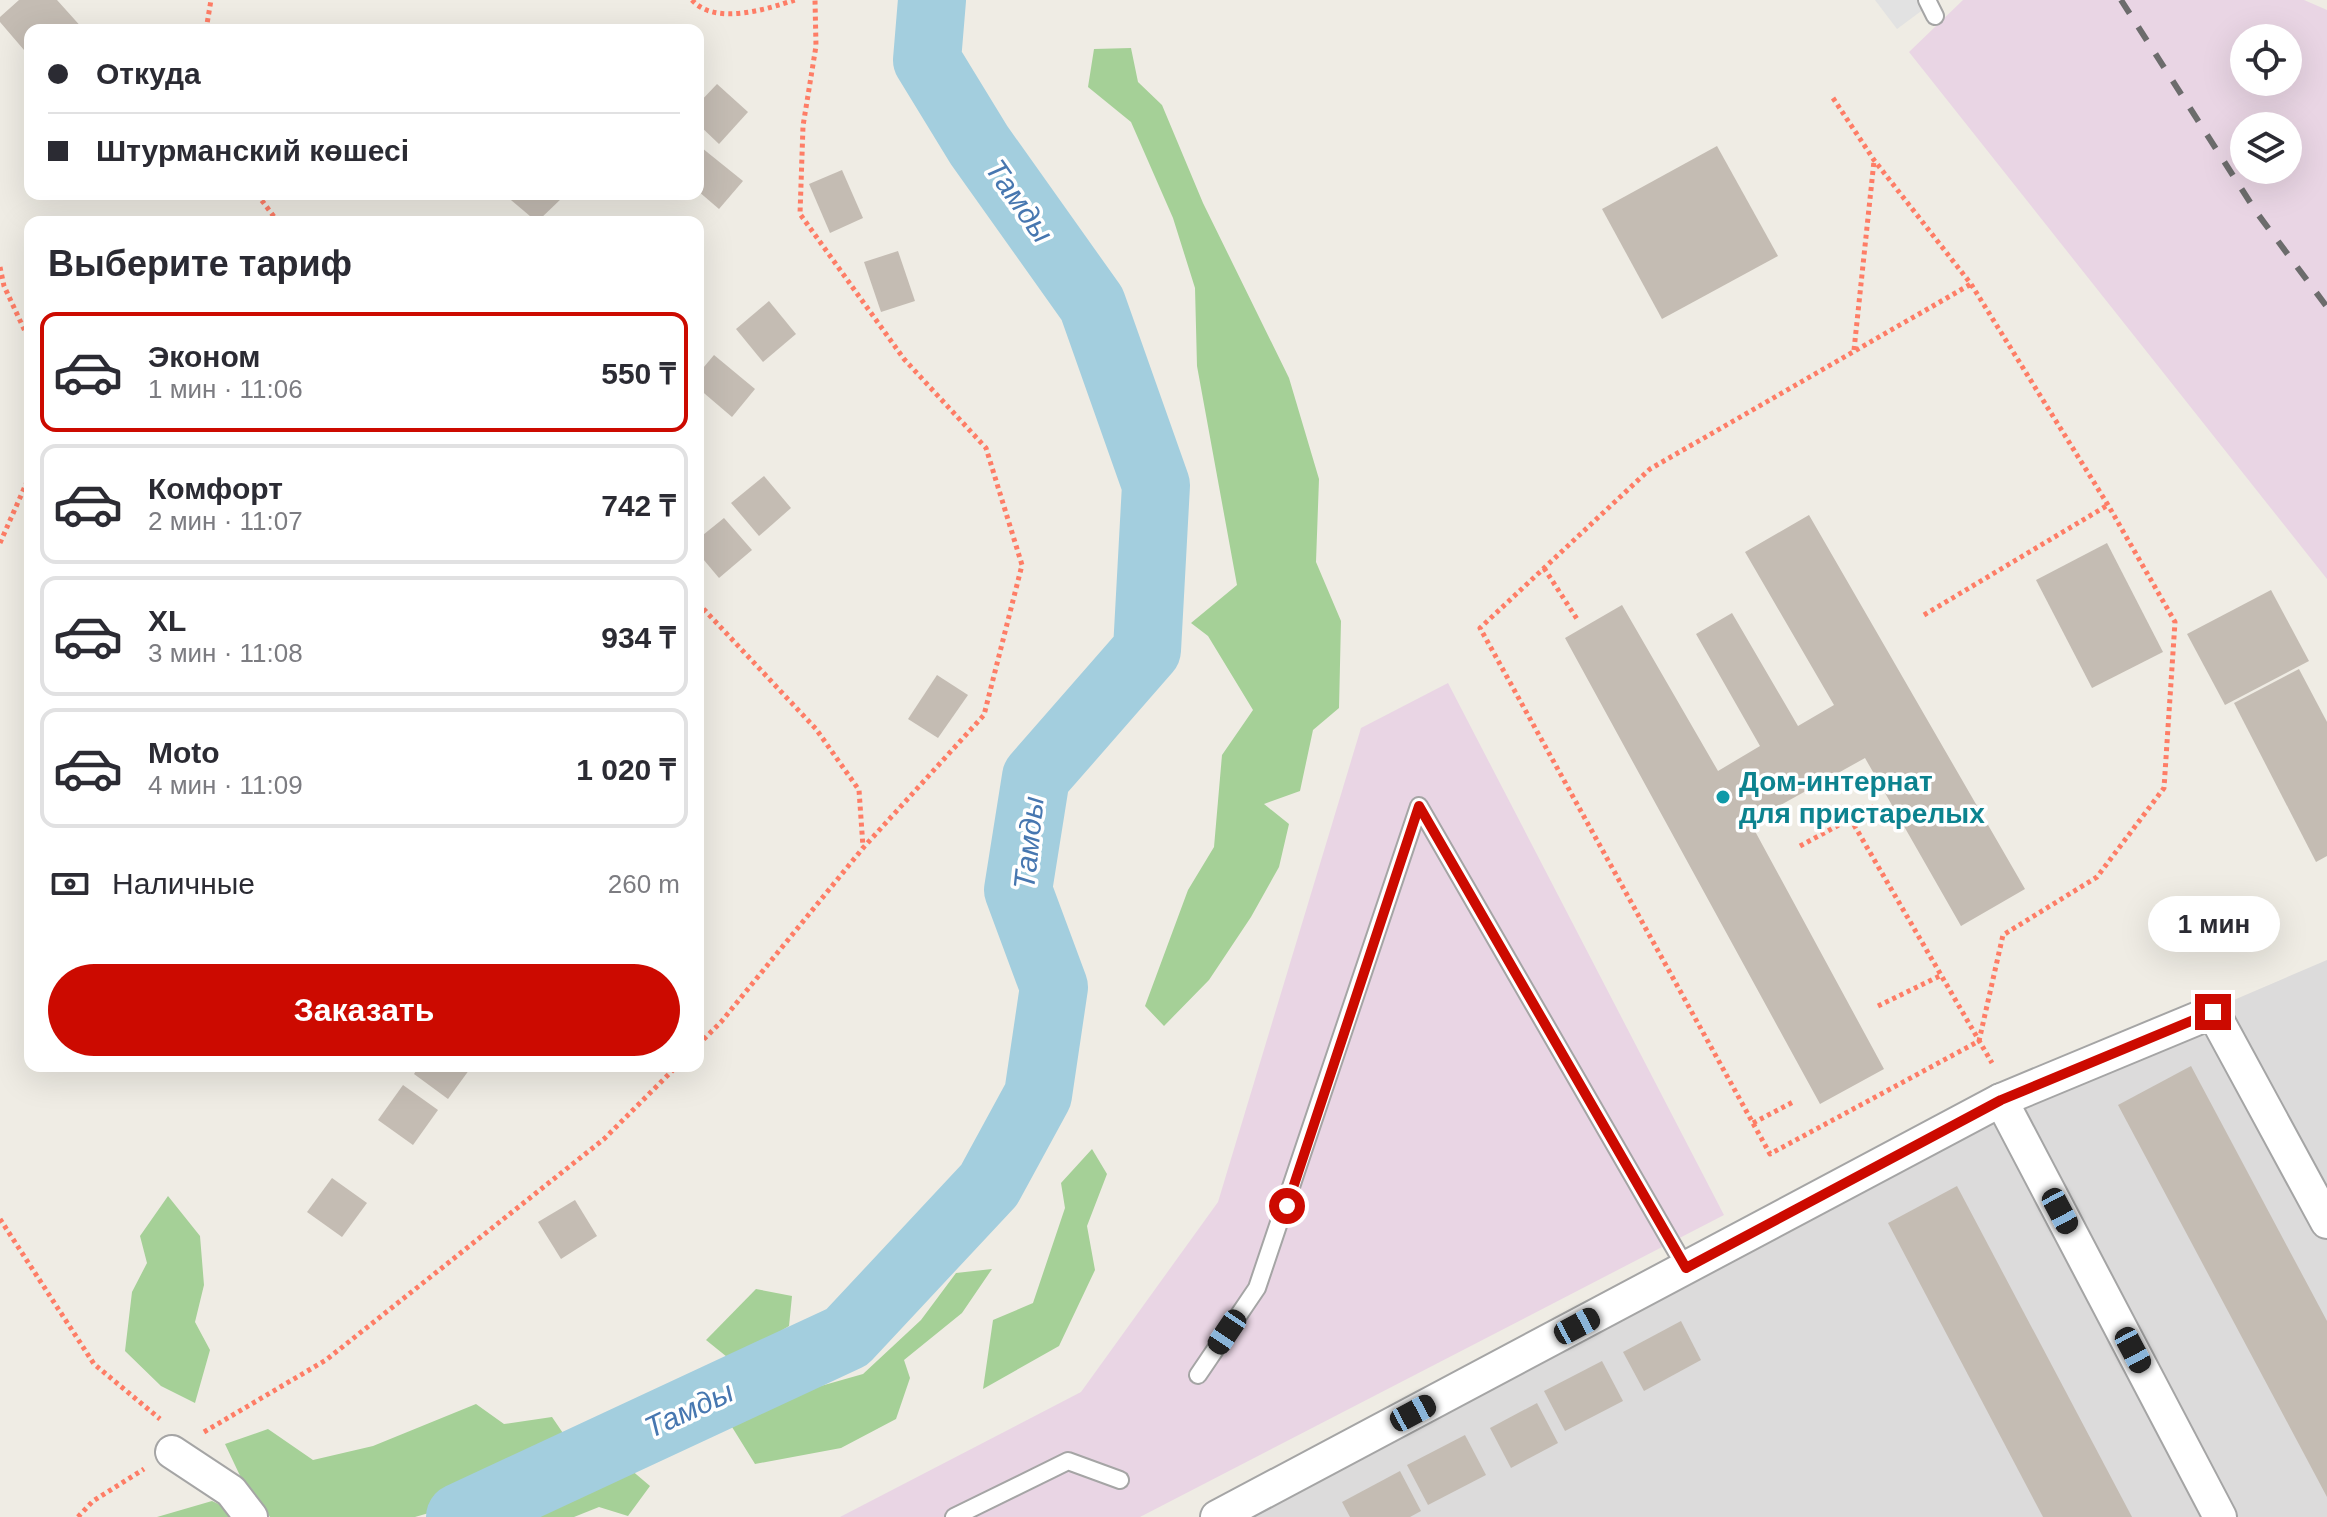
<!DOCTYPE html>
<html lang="ru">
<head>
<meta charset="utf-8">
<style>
	body { margin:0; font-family:Arial,sans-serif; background:#f7f7f7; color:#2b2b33; height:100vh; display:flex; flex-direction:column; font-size:30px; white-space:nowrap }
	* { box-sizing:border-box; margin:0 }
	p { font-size:26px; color:#7c7c81 }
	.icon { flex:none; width:44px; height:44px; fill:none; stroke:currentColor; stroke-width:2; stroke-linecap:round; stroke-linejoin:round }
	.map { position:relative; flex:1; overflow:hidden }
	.sheet { position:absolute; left:24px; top:216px; width:680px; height:856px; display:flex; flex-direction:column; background:#fff; border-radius:16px; box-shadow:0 8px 32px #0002 }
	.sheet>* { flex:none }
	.banner { position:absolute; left:24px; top:24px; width:680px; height:176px; border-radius:16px; box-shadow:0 8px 32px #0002; display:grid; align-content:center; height:176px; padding:0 24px; background:#fff }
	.fabs { position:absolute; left:2230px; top:24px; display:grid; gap:16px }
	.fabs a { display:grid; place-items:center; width:72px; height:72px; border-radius:50%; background:#fff; box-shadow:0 8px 32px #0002; font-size:40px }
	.end { position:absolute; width:36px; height:36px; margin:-18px; border:10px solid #cc0a00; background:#fff; box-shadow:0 0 0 4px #fff }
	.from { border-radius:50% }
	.bubble { position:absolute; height:56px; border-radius:28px; background:#fff; box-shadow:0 8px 32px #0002; font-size:26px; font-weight:700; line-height:56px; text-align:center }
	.car { position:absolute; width:24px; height:48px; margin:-24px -12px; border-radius:10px; box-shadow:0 0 6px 2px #0007; background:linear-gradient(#222 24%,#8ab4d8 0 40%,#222 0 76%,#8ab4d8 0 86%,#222 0) }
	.banner b { display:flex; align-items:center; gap:28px; height:76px; font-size:30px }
	.banner b+b { border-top:2px solid #e1e1e2 }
	.banner i { width:20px; height:20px; background:#2b2b33 }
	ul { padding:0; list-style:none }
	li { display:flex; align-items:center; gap:24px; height:120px; margin:0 16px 12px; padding:0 8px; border:4px solid #e1e1e2; border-radius:16px }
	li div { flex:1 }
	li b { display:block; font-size:30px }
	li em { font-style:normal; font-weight:700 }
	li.on { border-color:#cc0a00 }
	li>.icon { width:72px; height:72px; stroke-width:1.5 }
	h2 { padding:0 24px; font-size:36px; line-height:96px }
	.pay { display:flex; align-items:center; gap:20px; height:88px; padding:0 24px; font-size:30px }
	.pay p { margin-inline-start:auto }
	.button { display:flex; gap:16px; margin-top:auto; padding:16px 24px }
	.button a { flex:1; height:92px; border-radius:48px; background:#cc0a00; color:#fff; font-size:32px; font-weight:700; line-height:92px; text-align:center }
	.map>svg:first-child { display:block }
</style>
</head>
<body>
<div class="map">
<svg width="2327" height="1517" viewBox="0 0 2327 1517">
	<rect width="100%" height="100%" fill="#efece4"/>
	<!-- residential -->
	<path fill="#dcdbdb" d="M2327 960V1517H1217L2001 1100Z"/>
	<!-- industrial -->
	<g fill="#e9d5e4" fill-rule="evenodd">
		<path d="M1963 0H2304L2327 10V579L1909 52ZM2244 38H2288V82H2244ZM2244 126H2288V170H2244Z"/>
		<path d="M1448 683 1724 1215 1140 1517H840L1081 1392 1218 1202 1361 728Z"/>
	</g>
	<!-- forest -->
	<g fill="#a5d097">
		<path d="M1131 48 1138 82 1162 105 1203 203 1289 378 1319 479 1316 562 1341 621 1339 708 1313 730 1300 791 1264 804 1289 824 1279 867 1251 917 1209 980 1164 1026 1145 1006 1188 890 1214 847 1222 755 1253 710 1208 636 1191 623 1237 585 1197 366 1195 288 1173 218 1131 122 1088 87 1094 49Z"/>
		<path d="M1092 1149 1107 1174 1087 1226 1095 1270 1059 1346 983 1389 993 1320 1033 1303 1065 1208 1061 1183Z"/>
		<path d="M168 1196 200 1236 204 1285 195 1322 210 1350 195 1403 161 1386 125 1351 132 1292 147 1263 140 1236Z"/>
		<path d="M992 1269 962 1313 904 1360 910 1378 896 1419 841 1448 755 1464 732 1427 782 1397 863 1374 921 1320 956 1273Z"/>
		<path d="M756 1289 792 1296 789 1326 732 1361 706 1340Z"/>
		<path d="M476 1404 504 1424 552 1417 567 1439 460 1504 415 1517H270L243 1482 225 1444 268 1429 313 1460 373 1446Z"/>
		<path d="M630 1469 650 1486 628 1516 599 1507 574 1517H497L590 1472Z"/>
		<path d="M212 1501 233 1511V1517H157Z"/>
	</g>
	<!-- parking -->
	<path fill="#e2e2e2" d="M1875 0H1936L1897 29Z"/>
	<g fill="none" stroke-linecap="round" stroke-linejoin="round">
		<!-- river -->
		<path stroke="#a3cede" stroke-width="68" d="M460 1517 847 1337 989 1185 1038 1095 1054 987 1018 890 1036 777 1147 650 1156 485 1092 304 979 145 927 60 932 0"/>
	</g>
	<!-- building -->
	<g fill="#c4bcb3">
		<path d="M19 0H57L84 30H30V57L0 22V17Z"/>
		<path d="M717 84 748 112 719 144 698 124V104Z"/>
		<path d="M1717 146 1778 256 1662 319 1602 209Z"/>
		<path d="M702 148 743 181 719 209 698 191V152Z"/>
		<path d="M842 170 863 218 830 233 809 184Z"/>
		<path d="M504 194H559L563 197 537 222Z"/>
		<path d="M898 251 915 301 881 312 864 262Z"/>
		<path d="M769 301 796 334 763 362 736 329Z"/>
		<path d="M714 355 755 389 732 417 698 388V374Z"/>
		<path d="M764 476 791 508 759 536 731 503Z"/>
		<path d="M1809 515 2025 889 1961 926 1865 758 1750 822 1884 1069 1820 1104 1565 638 1622 605 1718 771 1760 746 1696 634 1732 613 1798 726 1834 705 1745 552Z"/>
		<path d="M724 518 752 550 719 578 698 553V539Z"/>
		<path d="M2107 543 2163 652 2092 688 2036 580Z"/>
		<path d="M2271 590 2309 661 2225 705 2187 634Z"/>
		<path d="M2299 669 2327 722V856L2316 862 2234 703Z"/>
		<path d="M937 675 968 695 938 738 908 719Z"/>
		<path d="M419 1066H472L448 1099 414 1074Z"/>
		<path d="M2191 1066 2327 1321V1497L2118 1105Z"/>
		<path d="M403 1085 438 1110 413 1145 378 1120Z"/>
		<path d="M332 1178 367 1203 342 1237 307 1212Z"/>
		<path d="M1957 1186 2132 1517H2043L1888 1223Z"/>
		<path d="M575 1200 597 1236 561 1259 538 1222Z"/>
		<path d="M1681 1321 1701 1360 1644 1391 1623 1352Z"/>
		<path d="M1602 1361 1623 1401 1565 1431 1544 1391Z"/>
		<path d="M1537 1403 1558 1443 1511 1468 1490 1428Z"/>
		<path d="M1465 1435 1486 1475 1428 1505 1407 1465Z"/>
		<path d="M1400 1471 1421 1511 1410 1517H1350L1342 1502Z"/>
	</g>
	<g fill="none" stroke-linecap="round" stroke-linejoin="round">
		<!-- lane casing -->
		<g stroke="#a5a5a5" stroke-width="20">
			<g id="lane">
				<path d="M1927 0 1935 16"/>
				<path d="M1198 1375 1257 1288 1419 806 1686 1268"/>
				<path d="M954 1517 1068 1461 1120 1480"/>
			</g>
		</g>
		<!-- street casing -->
		<g stroke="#a5a5a5" stroke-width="36">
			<g id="street">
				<path d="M2001 1100 2220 1517"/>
				<path d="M172 1452 231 1491 251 1517"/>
				<path d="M1217 1517 2001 1100 2213 1012 2327 1222"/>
			</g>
		</g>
		<!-- path -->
		<g stroke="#fe7d66" stroke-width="5" stroke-dasharray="4 4" stroke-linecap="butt">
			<path d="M692 0C715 26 767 9 795 0"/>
			<path d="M206 30 211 0"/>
			<path d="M1833 98 1874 160 1971 284 2108 505 2175 622 2164 788 2097 877 2003 935 1979 1041 1770 1154 1480 628 1650 469 1971 284"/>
			<path d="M257 194 278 222"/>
			<path d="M0 267 4 286 30 342"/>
			<path d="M1854 350 1874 161"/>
			<path d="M0 543 30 475"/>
			<path d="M1544 568 1577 619"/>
			<path d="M698 603 816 729 859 790 863 847"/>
			<path d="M1924 615 2108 505"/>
			<path d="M1850 818 1992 1063"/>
			<path d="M1800 846 1876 805"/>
			<path d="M1878 1006 1942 975"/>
			<path d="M698 1045 721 1022 863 848 984 715 1022 565 986 448 904 359 800 214 803 126 816 46 815 0"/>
			<path d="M1753 1123 1795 1101"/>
			<path d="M0 1219 94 1364 160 1419"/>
			<path d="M204 1432 326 1360 604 1139 677 1066"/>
			<path d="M78 1517 93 1501 144 1469"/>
		</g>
		<!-- lane -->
		<use href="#lane" stroke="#fff" stroke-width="16"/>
		<!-- street -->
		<use href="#street" stroke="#fff" stroke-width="32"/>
		<!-- rail -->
		<path stroke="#6c6c6c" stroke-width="6" stroke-dasharray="16 16" stroke-linecap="butt" d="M2121 0 2257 213 2327 307"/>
	</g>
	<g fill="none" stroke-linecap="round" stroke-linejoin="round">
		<!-- route -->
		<path stroke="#cc0a00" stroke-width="10" d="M1287 1206 1419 806 1686 1268 2001 1100 2213 1012"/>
	</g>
	<!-- markers -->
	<circle fill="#0f9aa8" stroke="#fff" stroke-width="3" cx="1723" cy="797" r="8"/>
	<g text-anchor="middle" stroke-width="7" stroke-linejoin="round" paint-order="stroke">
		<!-- culture labels -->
		<g font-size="28" font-weight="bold" fill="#0d838f" stroke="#fff" text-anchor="start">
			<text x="1739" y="791">Дом-интернат<tspan x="1739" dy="32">для пристарелых</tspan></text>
		</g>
		<!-- water labels -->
		<g font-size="30" font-style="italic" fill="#4777b0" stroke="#fff">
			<text transform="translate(1019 201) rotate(55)" y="10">Тамды</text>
			<text transform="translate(1029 843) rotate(-84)" y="10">Тамды</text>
			<text transform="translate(689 1410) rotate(-25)" y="10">Тамды</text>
		</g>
	</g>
</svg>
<div class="fabs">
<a><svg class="icon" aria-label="locate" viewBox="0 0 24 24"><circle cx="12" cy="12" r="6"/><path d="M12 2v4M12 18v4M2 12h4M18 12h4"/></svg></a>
<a><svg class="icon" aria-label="layers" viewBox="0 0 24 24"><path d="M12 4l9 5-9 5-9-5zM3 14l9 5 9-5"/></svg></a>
</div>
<i class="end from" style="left:1287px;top:1206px"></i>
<i class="end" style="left:2213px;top:1012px"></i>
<div class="bubble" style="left:2148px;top:896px;width:132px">1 мин</div>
<i class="car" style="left:2060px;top:1211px;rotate:152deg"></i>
<i class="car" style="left:1577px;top:1326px;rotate:62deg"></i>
<i class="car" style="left:1227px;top:1332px;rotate:214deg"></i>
<i class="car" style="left:2133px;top:1350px;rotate:152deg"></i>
<i class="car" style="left:1413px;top:1413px;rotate:62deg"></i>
<div class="banner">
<b><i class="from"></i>Откуда</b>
<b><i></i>Штурманский көшесі</b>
</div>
<section class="sheet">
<h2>Выберите тариф</h2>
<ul>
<li class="on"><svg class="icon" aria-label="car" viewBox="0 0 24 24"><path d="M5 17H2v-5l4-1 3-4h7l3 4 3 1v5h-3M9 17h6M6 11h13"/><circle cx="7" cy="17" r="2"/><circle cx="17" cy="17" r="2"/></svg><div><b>Эконом</b><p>1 мин · 11:06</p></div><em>550 ₸</em></li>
<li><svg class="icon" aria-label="car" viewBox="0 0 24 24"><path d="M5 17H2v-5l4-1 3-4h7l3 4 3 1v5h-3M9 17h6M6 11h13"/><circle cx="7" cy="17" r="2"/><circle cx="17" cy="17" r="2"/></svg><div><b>Комфорт</b><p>2 мин · 11:07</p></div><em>742 ₸</em></li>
<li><svg class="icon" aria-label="car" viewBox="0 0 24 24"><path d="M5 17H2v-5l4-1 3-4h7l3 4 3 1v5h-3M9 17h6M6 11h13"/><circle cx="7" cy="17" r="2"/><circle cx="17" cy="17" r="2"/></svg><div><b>XL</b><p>3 мин · 11:08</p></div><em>934 ₸</em></li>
<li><svg class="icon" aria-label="car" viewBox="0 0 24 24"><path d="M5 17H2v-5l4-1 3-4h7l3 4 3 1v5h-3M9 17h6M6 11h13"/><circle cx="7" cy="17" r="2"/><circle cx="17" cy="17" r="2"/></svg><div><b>Moto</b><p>4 мин · 11:09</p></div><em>1 020 ₸</em></li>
</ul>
<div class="pay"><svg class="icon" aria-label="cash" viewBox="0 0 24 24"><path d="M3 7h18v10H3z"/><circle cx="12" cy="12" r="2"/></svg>Наличные<p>260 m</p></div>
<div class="button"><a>Заказать</a></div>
</section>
</div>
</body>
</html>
